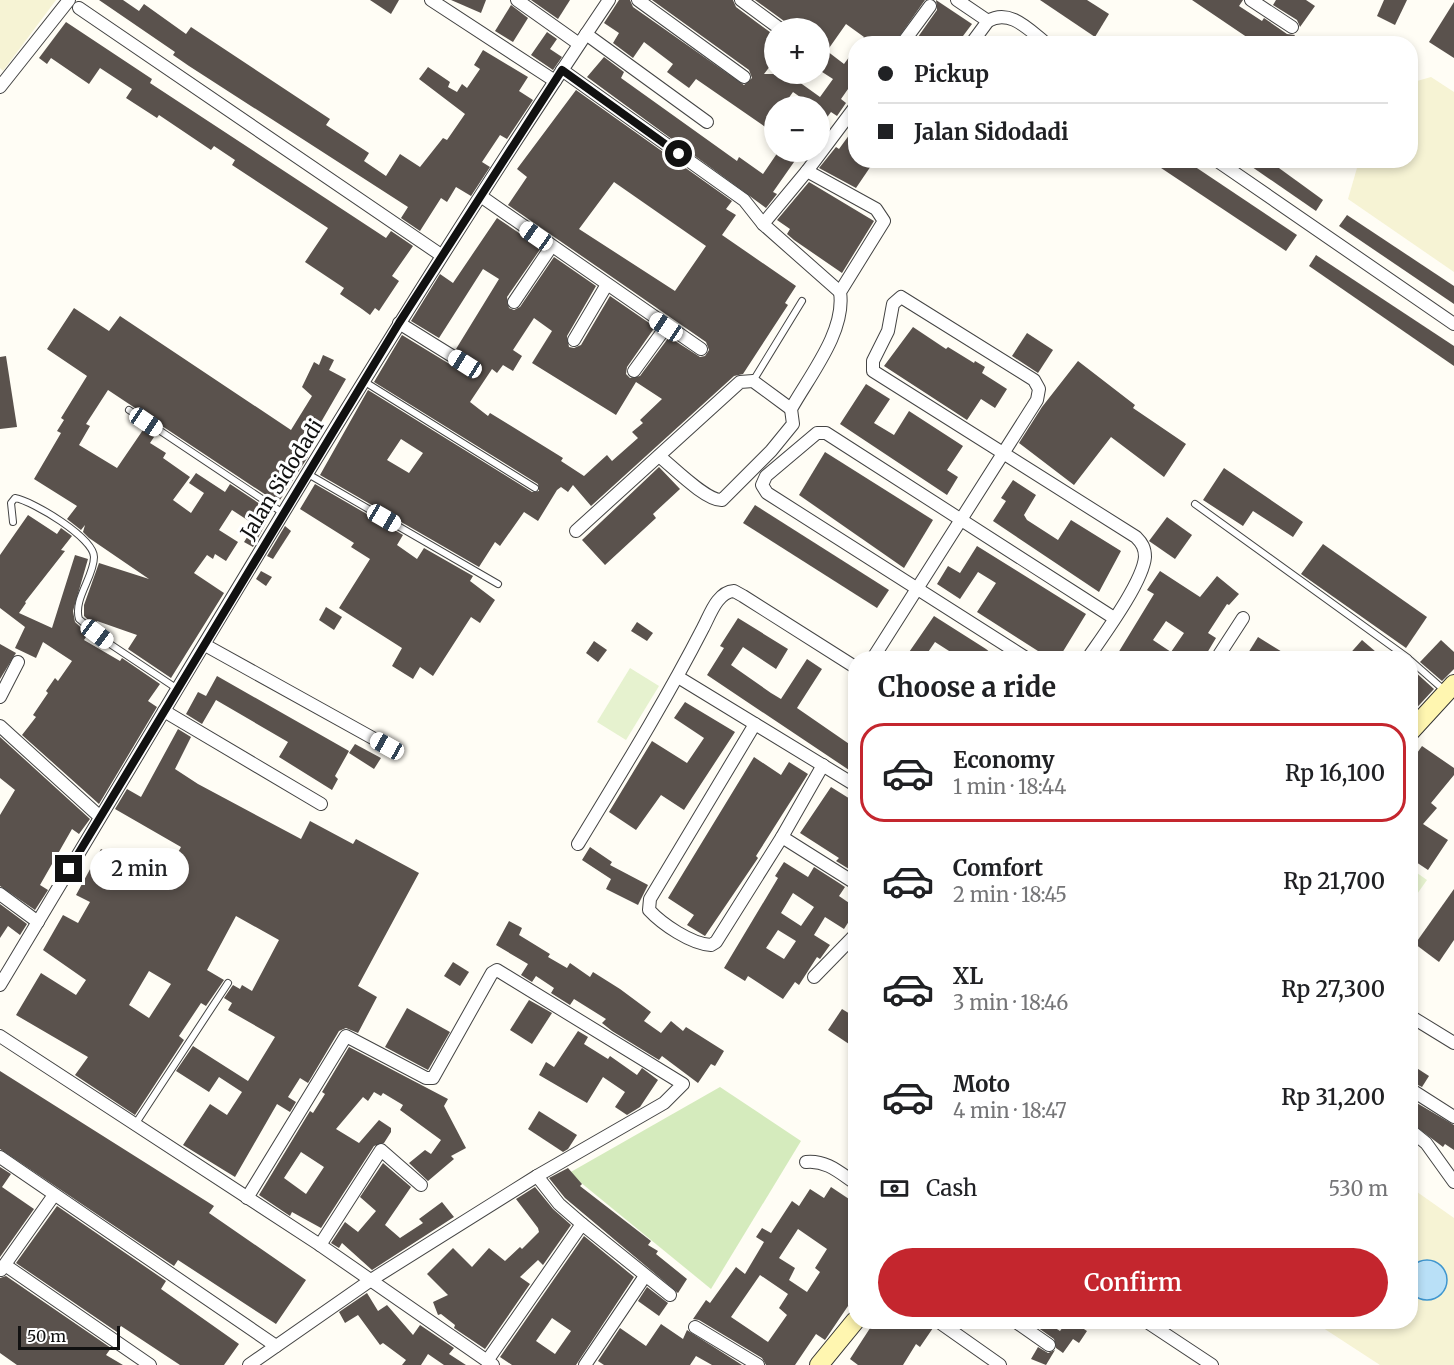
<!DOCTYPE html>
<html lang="en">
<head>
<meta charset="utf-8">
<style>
	body { margin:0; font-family:Merriweather,serif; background:#f6f6f6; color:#202124; height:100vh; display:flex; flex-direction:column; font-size:22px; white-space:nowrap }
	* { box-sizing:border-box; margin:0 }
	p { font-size:20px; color:#757577 }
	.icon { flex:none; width:33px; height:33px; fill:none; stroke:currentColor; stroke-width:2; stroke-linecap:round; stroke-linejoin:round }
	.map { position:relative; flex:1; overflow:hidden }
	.drawer { position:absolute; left:848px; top:651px; width:570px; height:678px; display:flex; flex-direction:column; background:#fff; border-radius:24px; box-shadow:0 3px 9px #0003 }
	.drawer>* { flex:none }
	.top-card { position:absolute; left:848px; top:36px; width:570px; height:132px; border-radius:24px; box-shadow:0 3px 9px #0003; display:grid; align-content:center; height:132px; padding:0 30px; background:#fff }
	.controls { position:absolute; left:764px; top:18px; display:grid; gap:12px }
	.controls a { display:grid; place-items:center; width:66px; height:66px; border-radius:50%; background:#fff; box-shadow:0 3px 9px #0003; font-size:30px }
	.scale { position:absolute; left:18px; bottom:15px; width:102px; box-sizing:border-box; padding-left:6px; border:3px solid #111; border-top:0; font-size:16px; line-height:21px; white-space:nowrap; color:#111; -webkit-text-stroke:4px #fff; paint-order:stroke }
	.end { position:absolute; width:27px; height:27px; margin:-14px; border:8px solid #111; background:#fff; box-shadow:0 0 0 3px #fff }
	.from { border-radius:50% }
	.bubble { position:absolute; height:42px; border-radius:21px; background:#fff; box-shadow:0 3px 9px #0003; font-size:20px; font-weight:600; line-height:42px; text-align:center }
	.car { position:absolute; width:18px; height:36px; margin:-18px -9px; border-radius:8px; box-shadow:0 0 4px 2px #0007; background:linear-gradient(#fff 24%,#345 0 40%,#fff 0 76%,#345 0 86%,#fff 0) }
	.top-card b { display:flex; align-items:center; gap:21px; height:57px; font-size:22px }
	.top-card b+b { border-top:2px solid #e0e0e0 }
	.top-card i { width:15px; height:15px; background:#202124 }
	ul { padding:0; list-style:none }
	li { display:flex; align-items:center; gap:18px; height:99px; margin:0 12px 9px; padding:0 18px; border:3px solid transparent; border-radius:24px }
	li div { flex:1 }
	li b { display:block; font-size:22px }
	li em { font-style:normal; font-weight:600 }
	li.current { border-color:#c4262e }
	li>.icon { width:54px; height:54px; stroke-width:1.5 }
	h2 { padding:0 30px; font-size:27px; line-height:72px }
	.pay { display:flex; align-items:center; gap:15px; height:66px; padding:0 30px; font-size:22px }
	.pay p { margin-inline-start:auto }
	.cta { display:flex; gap:12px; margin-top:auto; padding:12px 30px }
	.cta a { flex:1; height:69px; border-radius:36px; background:#c4262e; color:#fff; font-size:24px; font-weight:600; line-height:69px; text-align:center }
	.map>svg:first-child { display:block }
</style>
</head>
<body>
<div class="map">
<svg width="1454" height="1365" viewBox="0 0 1454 1365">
	<rect width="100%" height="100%" fill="#fffdf5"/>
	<!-- farmland -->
	<g fill="#f6f3d4">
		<path d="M0 0H56L3 71 0 68Z"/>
		<path d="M1431 77 1454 92V272L1348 199 1359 161 1410 160V83Z"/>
		<path d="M1410 1187 1454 1218V1365H1380L1314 1322H1410Z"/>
	</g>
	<!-- green -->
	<path fill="#d5ebbd" d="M720 1087 801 1141 711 1289 569 1173Z"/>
	<!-- pitch -->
	<g fill="#e6f2cf">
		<path d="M630 668 659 686 626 740 597 722Z"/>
		<path d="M1410 868 1427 880 1410 904Z"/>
	</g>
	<!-- water -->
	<circle fill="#b9e0f7" stroke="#3f96cf" stroke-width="1.5" cx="1427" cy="1280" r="20"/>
	<!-- building -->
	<g fill="#5a524d" fill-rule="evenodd">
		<path d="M99 0H123L139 11 144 4 186 34 191 27 330 119 326 125 369 153 364 161 386 176 400 154 420 167 443 138 447 140 465 114 419 79 428 67 450 82 448 87 457 92 462 84 467 88 480 69 474 65 483 50 528 77 519 91 533 100 507 139 500 135 482 162 490 167 471 196 456 187 447 202 441 198 420 231 401 218 408 207 189 66 173 55 175 52Z"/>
		<path d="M370 0H399L391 14Z"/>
		<path d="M451 0H486L481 13Z"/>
		<path d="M531 0H570L558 19Z"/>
		<path d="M619 0H630L633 7 744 85 752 78 749 70 652 0H733L736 7 774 35V61L764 74H788L820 97 833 79 819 70V28H787L784 21 755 0H925L894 44H859L864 37 846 24 827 51 844 64 855 49V79L841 99 846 103 837 116 831 112 819 128V106H813L793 92 783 106H774V133L696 79 689 88 667 72 673 64 644 42 633 58 613 43 619 33 604 23Z"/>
		<path d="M936 0 972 24 957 44H913L937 10Z"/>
		<path d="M1040 0H1087L1109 14 1095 37Z"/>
		<path d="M1192 0H1243L1239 6 1262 21 1264 18 1287 34 1295 35 1289 44H1257Z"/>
		<path d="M1276 0H1306L1315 6 1300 27 1297 20 1273 5Z"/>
		<path d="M1384 0H1407L1395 25 1377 16Z"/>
		<path d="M1454 2V58L1429 42Z"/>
		<path d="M511 5 528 18 513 42 495 31Z"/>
		<path d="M66 22 152 79 150 83 386 238 391 231 413 246 392 276 399 281 379 311 375 308 370 315 362 309 340 294 344 288 305 262 328 228 232 165 235 160 214 146 211 150 159 115 157 118 126 98 132 89 100 68 89 84 51 58 47 64 39 58Z"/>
		<path d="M547 32 557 39 550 49 562 57 553 70 531 55Z"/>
		<path d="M604 57 624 72 621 78 737 161 739 157 763 174 778 152H801L773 192 777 194 766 208 587 77Z"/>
		<path d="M576 90 732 201 726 209 736 215 722 235 796 286 785 303 788 305 743 374 734 376 591 506 573 485 568 492 561 487 557 490 538 521 524 512 500 546 495 542 479 567 320 475 368 390 532 492 539 491 538 484 374 382 402 335 461 371 472 369V360L456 349 499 279 483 269 439 338 411 321 440 274 453 283 497 218 541 248 507 297 509 308 514 310 520 307 554 257 596 286 567 336 569 347 574 348 581 345 610 296 655 327 627 367 626 374 630 378 640 376 669 337 700 357 705 356 709 350 706 342 508 205 527 177 517 169ZM614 182 706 246 675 291 579 229ZM534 318 552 331 532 363 616 415 636 382 662 399 640 420 643 423 632 432 638 438 612 461 607 455 584 476 561 461 563 458 490 413 488 416 470 402 492 369 497 373 503 365 513 371 522 356 513 350ZM401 439 423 453 409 473 387 460Z"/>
		<path d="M855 127V160H875L856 188 819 168 836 147 839 149Z"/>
		<path d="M1149 160H1185L1297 235 1286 251Z"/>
		<path d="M1242 160H1268L1323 200 1316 211Z"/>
		<path d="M809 182 874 221 842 273 794 240 787 234 790 229 777 220Z"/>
		<path d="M1347 215 1454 286V304L1339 226Z"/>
		<path d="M1316 255 1454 346V366L1309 266Z"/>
		<path d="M74 308 109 331 120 316 291 430 312 396 302 387 314 362 319 365 323 355 334 360 329 370 346 379 317 429 309 425 294 448 308 457 278 503 108 390 86 424 90 426 79 445 117 468 145 427 156 434 150 443 166 453 163 458 190 477 173 500 191 513 204 493 189 483 196 473 225 492 230 484 272 512 253 547 244 542 255 525 232 510 219 530 238 542 226 561 215 554 213 559 207 555 194 573 224 593 171 678 128 649 137 635 97 621 94 625 84 616V605L99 563 149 579 89 538 83 532 85 525 81 530 67 519 77 506 34 479 61 433 57 431 64 420 61 418 87 376 47 349Z"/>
		<path d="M913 327 946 349 948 347 974 363 975 361 985 367 982 373 1007 389 995 408 981 399 967 420 884 366Z"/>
		<path d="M1027 333 1053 350 1038 373 1012 356Z"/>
		<path d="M6 356 17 427 0 429V357Z"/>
		<path d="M1078 361 1135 405 1133 408 1186 444 1164 477 1111 437 1074 485 1019 443 1042 407Z"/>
		<path d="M866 384 890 399 874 423 894 435 909 411 963 446 947 470 958 477 947 495 840 424Z"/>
		<path d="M825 452 933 520 904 568 799 495Z"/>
		<path d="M659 467 680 489 653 514 656 518 605 565 582 540Z"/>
		<path d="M1224 468 1303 522 1293 537 1253 511 1243 526 1203 500Z"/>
		<path d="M1013 480 1036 495 1024 515 1027 520 1058 540 1071 520 1121 551 1099 592 993 521 1006 501 1001 498Z"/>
		<path d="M315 484 403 535 397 545 417 559 424 548 473 576 470 581 495 600 480 623 471 617 433 676 420 667 413 679 392 666 402 648 339 608 370 559 351 547 354 543 300 509Z"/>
		<path d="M755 505 889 590 877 608 743 523Z"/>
		<path d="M28 515 57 534 61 528 72 536 61 550 65 551 25 602 26 603 19 613 52 628 75 555 88 559 73 611 75 622 88 634 84 640 120 661 122 658 160 684 148 701 157 707 99 804 22 735 36 717 33 715 48 693 46 691 55 678 58 681 72 661 43 642 36 658 15 648 25 627 0 608V555Z"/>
		<path d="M1167 517 1192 535 1175 559 1149 541Z"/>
		<path d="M285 526 291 531 273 559 267 556Z"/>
		<path d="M1323 544 1427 617 1406 648 1301 574Z"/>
		<path d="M977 546 1086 614 1059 658H1049L977 612 996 583 978 572 960 599 937 584 948 566 960 573Z"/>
		<path d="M261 571 272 577 266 586 256 579Z"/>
		<path d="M1160 571 1200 597 1217 576 1239 594 1229 605 1227 604 1208 633 1216 638 1204 658H1115L1154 594 1147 590ZM1166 621 1184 633 1171 652 1153 640Z"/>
		<path d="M326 607 342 617 334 630 319 620Z"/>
		<path d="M934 616 986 649 997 658H960L935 642 924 658H905Z"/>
		<path d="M738 618 788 649 776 669 743 647 731 665 771 693 781 699 807 659 822 669 797 708 855 748V774L707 675 724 648 720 646Z"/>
		<path d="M637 622 653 633 647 641 631 631Z"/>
		<path d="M1258 637 1292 658H1245Z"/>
		<path d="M1362 640 1383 658H1346Z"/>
		<path d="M1441 640 1454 652V669L1442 681 1420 662Z"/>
		<path d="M594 641 607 650 598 662 586 653Z"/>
		<path d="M0 644 16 653 0 679Z"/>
		<path d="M1413 670 1434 689 1410 715V673Z"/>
		<path d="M217 676 349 751 335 776 338 779 332 790 279 757 288 742 216 700 202 724 186 714 198 692 206 696Z"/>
		<path d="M685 702 735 732 684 810 661 795 636 830 609 812 652 741 687 763 704 738 674 718Z"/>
		<path d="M178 729 191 737 175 769 198 784 301 839 310 821 353 844 356 839 419 873 358 986 377 997 358 1033 346 1028 339 1031 308 1083 300 1078 288 1097 296 1102 290 1112 277 1104 235 1177 183 1145 210 1104 227 1115 242 1092 219 1077 209 1092 176 1071 193 1046 248 1081 275 1037 228 1010 232 1003 224 998 233 985 240 989 242 985 252 991 279 940 236 916 207 970 224 980 206 1006 201 1003 179 1036 184 1040 135 1115 75 1075 88 1057 16 1015 41 973 76 995 86 980 43 950 63 915 78 923 90 902 76 895 101 849 162 882 181 847 115 809 127 789 141 797ZM149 971 171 984 149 1018 129 1005Z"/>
		<path d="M0 737 90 819 79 834 72 829 40 885 48 890 35 910 0 886V815L15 790 0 778Z"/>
		<path d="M355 744 381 758 374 769 349 753Z"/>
		<path d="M1422 746 1454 768V775L1431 803 1437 808 1423 824 1448 840 1428 870 1410 858V763Z"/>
		<path d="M754 757 781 775 789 762 808 774 756 856 758 858 705 936 687 925 694 915 668 898Z"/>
		<path d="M831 787 855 802V860L849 869 836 861 839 858 800 833Z"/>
		<path d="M590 847 612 862 610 865 648 885 638 905 606 889 611 879 582 860Z"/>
		<path d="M784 862 808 877 814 867 839 883 845 887 839 896 855 907V912L844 929 825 917 814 935 830 945 820 959 817 957 799 985 795 982 783 999 748 976 745 981 724 968 778 878 775 876ZM793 893 814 907 801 926 781 913ZM778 930 796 941 784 959 766 948Z"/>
		<path d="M1454 889V940L1439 962 1415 944Z"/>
		<path d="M0 904 27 924 20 935 8 926 0 938Z"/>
		<path d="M509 921 522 928 519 935 550 954 548 957 567 968 570 963 590 977 593 972 620 989 651 1012 644 1021 661 1033 671 1021 683 1031 686 1027 724 1051 715 1066 711 1064 698 1083 662 1056 659 1060 612 1031 602 1023 606 1019 574 999 570 1005 551 993 554 988 536 976 532 982 521 975 528 964 496 945Z"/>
		<path d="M453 962 469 972 460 986 444 976Z"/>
		<path d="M529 1000 552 1013 532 1044 510 1030Z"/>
		<path d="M407 1008 450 1032 428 1070 385 1047Z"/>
		<path d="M842 1009 855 1017V1048L828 1030Z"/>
		<path d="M578 1031 588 1037 584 1044 608 1059 610 1056 637 1075 642 1068 658 1080 640 1107 627 1115 615 1107 625 1092 603 1077 587 1103 539 1075 546 1062 554 1067Z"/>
		<path d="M349 1047 448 1099 444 1106 466 1148 451 1156 454 1159 428 1181 409 1163 425 1150 431 1154 441 1140 400 1110 403 1105 383 1093 381 1096 374 1092 368 1101 363 1097 336 1129 359 1143 379 1120 391 1128V1132L384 1143 374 1146 321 1228 292 1212 290 1216 259 1195 310 1111 313 1113 325 1094 322 1092ZM301 1152 324 1167 306 1194 284 1178Z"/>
		<path d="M1415 1067 1429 1076 1422 1087 1410 1081V1074Z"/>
		<path d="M0 1071 214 1206 209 1213 306 1280 276 1324 178 1260 174 1266 0 1149Z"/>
		<path d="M1410 1099 1454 1125V1150L1445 1144 1443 1147 1410 1122Z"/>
		<path d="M539 1111 577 1135 568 1149 563 1152 528 1129Z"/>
		<path d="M383 1163 411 1187 385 1225 400 1238 423 1223 419 1219 442 1202 454 1217 372 1270 342 1243 339 1248 331 1243 345 1222 358 1232 376 1211 360 1197Z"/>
		<path d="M0 1167 11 1174 2 1187 34 1209 0 1257Z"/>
		<path d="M568 1168 582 1184 580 1186 651 1241 648 1245 658 1251 656 1254 687 1279 678 1293 565 1198 549 1178Z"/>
		<path d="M535 1187 553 1209 571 1225 543 1265 538 1260 520 1277 530 1284 485 1349 454 1328 455 1325 441 1314 438 1315 433 1302 448 1295 427 1274 453 1248 472 1267 489 1248 505 1261 520 1247 522 1249 539 1232 538 1228 516 1199Z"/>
		<path d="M831 1187 855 1203V1310L848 1306 825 1340 816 1334 795 1365H766L762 1358 699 1320 693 1319 706 1300 710 1303 736 1267 745 1274 764 1242 756 1237 762 1228 771 1233 792 1201 799 1206 810 1189 824 1198ZM798 1229 827 1249 815 1268 820 1272 807 1292 789 1280 795 1268 779 1258ZM760 1275 788 1294 779 1308 787 1315 768 1342 731 1317Z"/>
		<path d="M57 1206 166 1281 161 1289 239 1344 224 1365H180L121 1326 117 1332 16 1263Z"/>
		<path d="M584 1236 634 1277 576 1365H512L500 1357ZM552 1318 571 1331 555 1354 536 1341Z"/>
		<path d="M6 1276 111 1348 106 1355 123 1365H17L0 1353V1278Z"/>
		<path d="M647 1287 668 1303 659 1316 638 1301Z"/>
		<path d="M367 1293 378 1311 387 1305 413 1335 420 1325 454 1348 449 1354 466 1365H444L428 1354 421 1365H402L406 1360 383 1343 380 1345 358 1315 345 1323 339 1312Z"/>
		<path d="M874 1322H931L933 1328 920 1347 916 1344 903 1365H858L850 1359Z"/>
		<path d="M1030 1322H1046L1060 1331 1067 1322H1073L1087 1331 1079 1343 1073 1339 1063 1353 1056 1348 1054 1339Z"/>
		<path d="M661 1324 683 1339 687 1330 742 1365H712L696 1356 690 1365H604L598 1361 620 1328 646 1346Z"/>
		<path d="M1038 1347 1048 1353 1055 1350 1046 1365 1031 1359Z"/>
	</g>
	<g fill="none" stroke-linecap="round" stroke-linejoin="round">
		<!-- lane casing -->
		<g stroke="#444" stroke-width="8">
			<g id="lane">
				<path d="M753 381 802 301"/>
				<path d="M365 382 535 488"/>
				<path d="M129 410 283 513"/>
				<path d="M308 474 498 584"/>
				<path d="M1195 504 1408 658"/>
				<path d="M13 522 11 503 15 498C33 501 94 538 94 557 94 577 73 599 79 619L107 642 176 688"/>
				<path d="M1410 660 1444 690"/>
				<path d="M136 1123 228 983"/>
			</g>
		</g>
		<!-- street casing -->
		<g stroke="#444" stroke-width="14">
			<g id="street">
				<path d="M431 0 555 81"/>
				<path d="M517 0 579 44"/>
				<path d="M638 0 744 77"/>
				<path d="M741 0 779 28"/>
				<path d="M957 0 988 21C1010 8 1029 30 1047 44"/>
				<path d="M1251 0 1292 27"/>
				<path d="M79 8 441 255"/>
				<path d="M586 34 707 122"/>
				<path d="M902 44 930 6"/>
				<path d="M971 44 988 21"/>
				<path d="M562 70 744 200 763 224 840 292"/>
				<path d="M0 87 69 0"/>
				<path d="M1216 160 1454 324"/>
				<path d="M482 197 701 349"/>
				<path d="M763 224 807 171 855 107"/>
				<path d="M514 302 551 247"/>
				<path d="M399 323 465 364"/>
				<path d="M574 340 606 286"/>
				<path d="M634 371 666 327"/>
				<path d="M659 456C673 467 706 501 722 500L771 451 793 424 791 409C810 375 846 331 840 292L884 221 876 209 807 171"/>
				<path d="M576 531 740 382 753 381 791 409"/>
				<path d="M205 645 387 746"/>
				<path d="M873 658 1037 400 1039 389 1034 380 901 297 893 304 888 331 873 361V371L1136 537C1142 543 1145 548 1145 557 1143 582 1103 636 1088 658"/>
				<path d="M1026 658 767 493 762 485 766 476 817 433H826L1114 618"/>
				<path d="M1217 658 1243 618"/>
				<path d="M678 677 855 785"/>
				<path d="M0 697 18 662"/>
				<path d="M164 711 321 804"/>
				<path d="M755 724 650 899 649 910C662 924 691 944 711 945L716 942 782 837 823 765"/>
				<path d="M0 726 99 816"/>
				<path d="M782 837 855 883"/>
				<path d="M578 844C621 773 665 702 703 628 710 615 717 592 734 591L743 596 855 667"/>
				<path d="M0 894 38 922"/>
				<path d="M814 977 855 935"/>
				<path d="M0 985C199 654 393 320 609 0"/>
				<path d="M1410 1016 1454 1043"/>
				<path d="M0 1036 320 1245 493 1365"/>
				<path d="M1410 1089 1454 1117"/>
				<path d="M1410 1130 1426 1143 1454 1182"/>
				<path d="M0 1157 276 1346"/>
				<path d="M806 1162C826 1160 839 1172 855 1183"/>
				<path d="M537 1176 559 1204 582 1224"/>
				<path d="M247 1198 346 1036 426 1078H433L492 973 497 970 683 1084 664 1103 537 1176 371 1280 249 1365"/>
				<path d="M320 1245 381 1150 421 1185"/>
				<path d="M5 1265 150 1365"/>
				<path d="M1 1270 54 1195"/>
				<path d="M939 1322 1000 1365"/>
				<path d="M1016 1322 1049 1345"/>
				<path d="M1147 1322 1212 1365"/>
				<path d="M695 1327 758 1365"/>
				<path d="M487 1361 582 1224 670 1295"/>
				<path d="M585 1365 645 1276"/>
			</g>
		</g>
		<!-- secondary casing -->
		<g stroke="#333" stroke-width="20">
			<g id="secondary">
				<path d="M1410 732 1454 684"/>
				<path d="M819 1365 855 1321"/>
			</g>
		</g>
		<!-- lane -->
		<use href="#lane" stroke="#fff" stroke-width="6"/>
		<!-- street -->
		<use href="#street" stroke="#fff" stroke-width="12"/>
		<!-- secondary -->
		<use href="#secondary" stroke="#fff6b0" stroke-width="18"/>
	</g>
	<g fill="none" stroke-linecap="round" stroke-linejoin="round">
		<!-- route -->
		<path stroke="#111" stroke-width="8" d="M69 869 399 323 562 70 679 154"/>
	</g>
	<g text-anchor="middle" stroke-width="6" stroke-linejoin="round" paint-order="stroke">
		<!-- street labels -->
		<g font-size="20" fill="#111" stroke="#fff">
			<text transform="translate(282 479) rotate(-58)" y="7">Jalan Sidodadi</text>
		</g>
	</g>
</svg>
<div class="controls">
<a>+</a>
<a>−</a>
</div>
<div class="scale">50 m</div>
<i class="end from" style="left:679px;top:154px"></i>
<i class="end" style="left:69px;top:869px"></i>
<div class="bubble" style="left:90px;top:848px;width:99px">2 min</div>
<i class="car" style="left:536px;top:236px;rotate:305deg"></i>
<i class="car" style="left:666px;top:327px;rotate:304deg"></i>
<i class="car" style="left:465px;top:364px;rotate:302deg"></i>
<i class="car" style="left:146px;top:422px;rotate:124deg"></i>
<i class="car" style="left:384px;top:518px;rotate:120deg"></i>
<i class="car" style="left:97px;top:634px;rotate:127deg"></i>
<i class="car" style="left:387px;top:746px;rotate:299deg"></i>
<div class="top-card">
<b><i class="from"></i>Pickup</b>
<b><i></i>Jalan Sidodadi</b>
</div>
<section class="drawer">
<h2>Choose a ride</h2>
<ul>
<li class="current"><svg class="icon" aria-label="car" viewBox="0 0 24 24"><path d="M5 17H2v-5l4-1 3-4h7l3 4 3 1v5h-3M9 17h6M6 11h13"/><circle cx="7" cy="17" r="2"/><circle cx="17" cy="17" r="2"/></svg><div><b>Economy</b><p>1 min · 18:44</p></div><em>Rp 16,100</em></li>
<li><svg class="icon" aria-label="car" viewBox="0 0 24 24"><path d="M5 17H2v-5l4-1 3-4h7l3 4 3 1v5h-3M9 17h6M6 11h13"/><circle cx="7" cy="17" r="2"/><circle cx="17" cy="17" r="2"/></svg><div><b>Comfort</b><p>2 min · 18:45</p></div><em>Rp 21,700</em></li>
<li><svg class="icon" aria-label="car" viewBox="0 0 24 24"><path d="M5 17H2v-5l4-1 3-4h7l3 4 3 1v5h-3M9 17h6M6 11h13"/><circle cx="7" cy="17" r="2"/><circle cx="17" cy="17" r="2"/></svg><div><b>XL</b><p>3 min · 18:46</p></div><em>Rp 27,300</em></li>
<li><svg class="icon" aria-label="car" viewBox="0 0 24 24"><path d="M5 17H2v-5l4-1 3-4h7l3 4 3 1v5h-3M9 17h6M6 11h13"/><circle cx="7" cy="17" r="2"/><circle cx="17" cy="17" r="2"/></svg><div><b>Moto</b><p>4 min · 18:47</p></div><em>Rp 31,200</em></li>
</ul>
<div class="pay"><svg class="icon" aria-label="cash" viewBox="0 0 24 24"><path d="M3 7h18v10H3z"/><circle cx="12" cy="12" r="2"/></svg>Cash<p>530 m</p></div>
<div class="cta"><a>Confirm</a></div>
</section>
</div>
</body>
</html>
